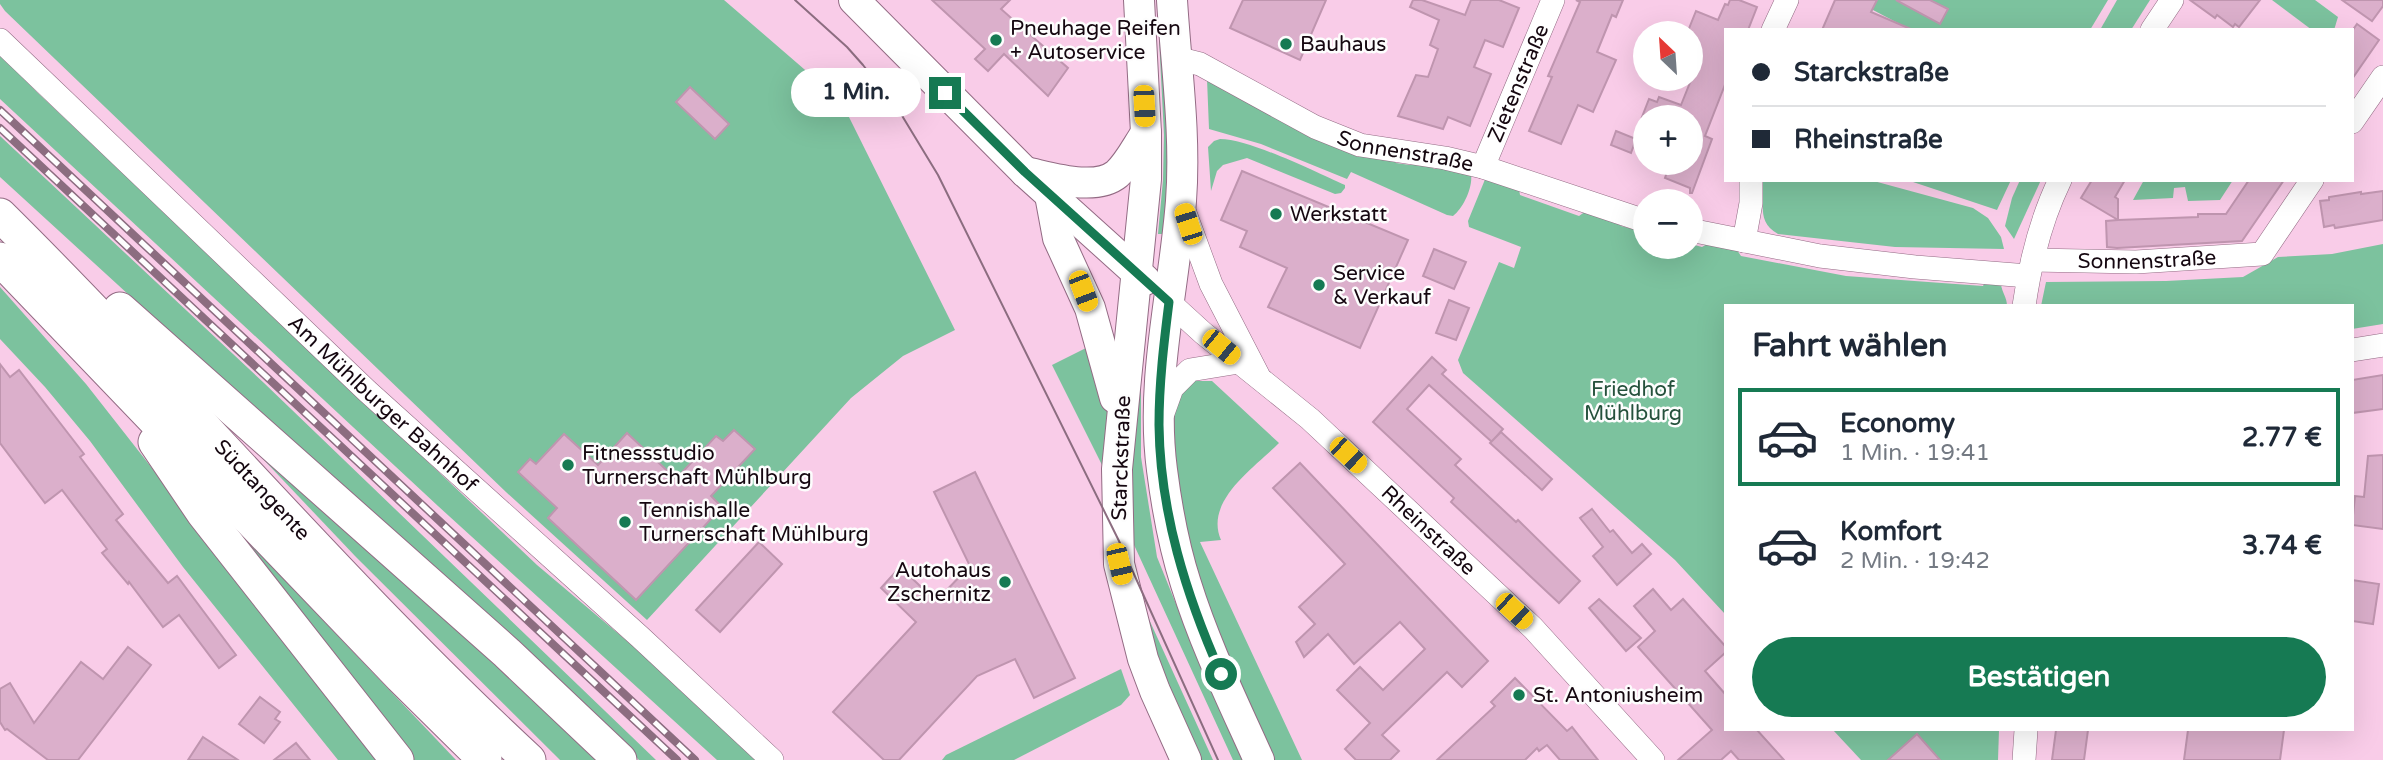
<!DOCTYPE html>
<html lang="de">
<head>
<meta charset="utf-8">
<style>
	body { margin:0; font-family:"Varela Round",sans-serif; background:#f6f6f7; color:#1f2937; height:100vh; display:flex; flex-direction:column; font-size:26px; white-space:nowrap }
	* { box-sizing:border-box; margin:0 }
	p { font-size:23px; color:#747a83 }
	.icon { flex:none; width:38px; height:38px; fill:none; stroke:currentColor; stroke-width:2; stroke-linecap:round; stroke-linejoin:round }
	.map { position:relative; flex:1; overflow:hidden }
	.side { position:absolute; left:1724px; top:304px; width:630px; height:427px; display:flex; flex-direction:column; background:#fff; border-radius:0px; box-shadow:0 7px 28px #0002 }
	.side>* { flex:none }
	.guide { position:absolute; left:1724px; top:28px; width:630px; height:154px; border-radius:0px; box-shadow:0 7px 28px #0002; display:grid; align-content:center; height:154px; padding:0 28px; background:#fff }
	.needle { width:46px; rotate:335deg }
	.fabs { position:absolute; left:1633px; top:21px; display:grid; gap:14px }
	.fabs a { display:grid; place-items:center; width:70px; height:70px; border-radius:50%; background:#fff; box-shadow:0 7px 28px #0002; font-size:35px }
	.end { position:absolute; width:32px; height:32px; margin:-16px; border:9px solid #167a53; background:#fff; box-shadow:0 0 0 4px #fff }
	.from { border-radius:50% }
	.bubble { position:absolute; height:49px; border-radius:24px; background:#fff; box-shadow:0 7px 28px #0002; font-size:23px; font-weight:700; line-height:49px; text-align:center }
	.car { position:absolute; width:21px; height:42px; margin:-21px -10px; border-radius:9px; box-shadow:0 0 5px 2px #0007; background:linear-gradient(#f5c518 24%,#345 0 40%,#f5c518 0 76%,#345 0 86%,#f5c518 0) }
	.guide b { display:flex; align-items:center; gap:24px; height:66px; font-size:26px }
	.guide b+b { border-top:2px solid #e0e1e3 }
	.guide i { width:18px; height:18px; background:#1f2937 }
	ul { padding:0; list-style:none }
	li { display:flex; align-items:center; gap:21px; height:98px; margin:0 14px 10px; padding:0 14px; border:4px solid transparent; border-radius:0px }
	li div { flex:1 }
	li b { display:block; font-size:26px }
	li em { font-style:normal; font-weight:700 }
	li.selected { border-color:#167a53 }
	li>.icon { width:63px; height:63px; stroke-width:1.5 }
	h2 { padding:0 28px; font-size:32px; line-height:84px }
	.cta { display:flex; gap:14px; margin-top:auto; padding:14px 28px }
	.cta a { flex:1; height:80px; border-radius:42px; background:#167a53; color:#fff; font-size:28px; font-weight:700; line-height:80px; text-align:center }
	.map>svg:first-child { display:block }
</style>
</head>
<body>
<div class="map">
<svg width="2383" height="760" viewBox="0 0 2383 760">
	<rect width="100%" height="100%" fill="#f9cce8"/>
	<!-- green -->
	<g fill="#7cc29e">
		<path d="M0 0H724L841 101 955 330 903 356 851 398 647 620 506 492 5 11 0 4Z"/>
		<path d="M1157 0H1163L1170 137 1166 234H1158L1163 180 1164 135Z"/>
		<path d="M1854 0H2108L2090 30H1911Z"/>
		<path d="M2117 0H2150L2131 30H2100Z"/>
		<path d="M2272 0H2315L2338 17 2334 30H2312Z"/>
		<path d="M0 54 37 92 537 565 646 657 756 760H717L438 506 0 99Z"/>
		<path d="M1207 79 1393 158 1396 163 1410 165 1413 160 1435 169 1440 164 1471 175C1473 187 1463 209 1453 216L1447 215 1351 172 1347 179 1261 144 1209 129Z"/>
		<path d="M0 136 264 383 656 760H639L581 703 247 403 0 177Z"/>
		<path d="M1220 139C1250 139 1315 172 1345 185V188L1341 193 1335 194 1247 158 1223 165 1217 171 1211 191 1208 147 1214 141Z"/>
		<path d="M1486 177 1519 189 1520 195 1579 216 1586 211 1615 219 1621 226 1645 232V247H1690L1691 244 1702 247 1709 243 1737 250 1741 256 1846 276 1983 286 1985 282 2001 284C2002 293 2007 297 2007 306H1726L1725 614 1675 560 1463 373 1458 360 1499 262 1514 268 1521 247 1469 227 1468 221Z"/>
		<path d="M1762 180H1870L1973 208 1988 218 2001 237 2004 249 1895 247 1778 234C1755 221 1766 203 1762 180Z"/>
		<path d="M1907 180H2011L1997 210Z"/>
		<path d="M2020 180H2041L2014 239 2005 226 2012 198Z"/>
		<path d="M2144 180H2233L2220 200 2188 201 2185 187 2174 188 2173 198 2133 200Z"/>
		<path d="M2383 244V324L2352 329V306H2041L2046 282 2166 281 2243 277 2278 257 2332 254Z"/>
		<path d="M0 287 86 384 381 760H338L183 567 90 441 45 387 0 339Z"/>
		<path d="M1145 338 1141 379V457L1157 557 1176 604 1249 760H1233L1129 534 1127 496Z"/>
		<path d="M1092 345 1109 407 1106 473 1052 365Z"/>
		<path d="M1191 381H1212L1279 443C1254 468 1204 501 1221 540L1200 542 1302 760H1271L1230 671 1183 540 1170 429 1181 389Z"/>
		<path d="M244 439 604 760H560L356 557Z"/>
		<path d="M244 537 456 760H412L240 540Z"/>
		<path d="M1138 595 1213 760H1196L1172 707Z"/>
		<path d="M1121 669 1130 695 1121 705 1014 760H942L946 755Z"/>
		<path d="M1833 730H1999L1998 760H1861Z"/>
	</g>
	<!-- building -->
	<g fill="#dbafcb" stroke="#bf95af" stroke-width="2">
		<path d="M932 0H1010L1001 9 1068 68 1048 96 1004 54 988 71 975 59 985 49Z"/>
		<path d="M1243 0H1326L1300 60 1230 28Z"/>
		<path d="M1413 0H1422L1465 15 1471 0H1499L1519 8 1503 47 1485 40 1474 67 1491 74 1470 126 1448 117 1443 129 1398 116 1416 75 1428 77 1438 49 1430 45 1439 20 1410 7Z"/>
		<path d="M1576 0H1623L1616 17 1612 15 1597 52 1616 60 1593 112 1578 105 1561 144 1529 131 1552 77 1548 76 1580 2Z"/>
		<path d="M1730 0H1739L1757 7 1748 30H1726V82L1705 136 1712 139 1692 193H1690V188L1665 178 1670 163H1690V117H1642L1649 99 1657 102 1659 97 1681 105 1697 65 1690 62V32L1688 31 1696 11 1718 20 1725 4 1728 5Z"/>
		<path d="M1835 0H1877L1871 12 1913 30H1822Z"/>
		<path d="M1896 0H1930L1948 9 1940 24Z"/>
		<path d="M2190 0H2260L2239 27 2235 24 2233 27 2217 15 2215 18Z"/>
		<path d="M2342 0H2383V6L2372 21Z"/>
		<path d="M2357 24 2379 40 2352 79V31Z"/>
		<path d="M690 87 729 124 715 139 676 102Z"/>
		<path d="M1616 131 1636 139 1631 153 1611 145Z"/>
		<path d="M1242 171 1408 240 1360 348 1268 307 1287 268 1240 247 1247 231 1221 220Z"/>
		<path d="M2092 180H2125L2115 197 2118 199V220L2198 217V214H2226L2249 180H2284L2242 241 2117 248 2107 247 2106 221 2118 220 2081 198Z"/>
		<path d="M2383 191V220L2335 228 2334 225 2324 227 2320 201 2329 200V197L2361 192V194Z"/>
		<path d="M1434 249 1466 262 1454 289 1423 276Z"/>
		<path d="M1449 300 1469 308 1456 340 1436 333Z"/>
		<path d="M1432 357 1446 370 1442 374 1503 429 1492 442 1429 385 1407 409 1461 459 1455 465 1516 522 1518 520 1580 581 1559 603 1451 502 1454 498 1373 422Z"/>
		<path d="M0 364 10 377 19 370 84 454 80 457 123 514 116 520 168 583 177 576 236 655 219 668 179 615 163 627 129 582 128 584 102 553 107 549 62 490 45 503 0 443Z"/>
		<path d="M2383 375V409L2352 413V380Z"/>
		<path d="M734 430 755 449 711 496 722 507 636 600 548 518 557 508 518 472 530 459 536 464 564 434 598 465 627 433 676 479 716 436 723 441Z"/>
		<path d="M1501 432 1552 479 1542 490 1490 443Z"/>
		<path d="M2383 455V529L2352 525 2355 496 2364 497 2368 456Z"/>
		<path d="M1300 463 1488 661 1462 687 1447 672 1382 735 1399 751 1390 760H1356L1345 749 1370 723 1337 690 1360 667 1383 690 1425 649 1400 622 1354 664 1328 634 1304 657 1296 642 1315 624 1299 607 1345 564 1273 488Z"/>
		<path d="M975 472 1075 678 1034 698 1015 659 977 676 899 760H884L833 712 916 622 881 588 900 567 936 601 970 566 934 492Z"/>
		<path d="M1592 509 1610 532 1613 530 1632 553 1642 544 1651 554 1617 585 1593 556 1603 547 1580 518Z"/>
		<path d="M759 542 782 564 720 632 696 610Z"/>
		<path d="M2352 580 2379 584 2373 624 2352 621Z"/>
		<path d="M1653 589 1671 610 1683 599 1726 647V652L1705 671 1726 695V730H1757L1784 760H1739L1731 751 1721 760H1678L1712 730 1638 647 1655 631 1634 606Z"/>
		<path d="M1599 599 1641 638 1626 651 1589 608Z"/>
		<path d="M128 647 151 665 78 760H48L7 729 5 730 0 722V689L10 683 34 723 81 662 103 679Z"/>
		<path d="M1515 678 1567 731 1572 727 1598 760H1560L1547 745 1539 751 1537 748 1525 760H1437L1495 706 1491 702Z"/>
		<path d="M260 697 280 712 275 719 280 722 264 743 239 724Z"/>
		<path d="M2056 730H2088L2084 760H2052Z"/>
		<path d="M2188 730H2284L2280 760H2184Z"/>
		<path d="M1917 734 1940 760H1888Z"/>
		<path d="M203 737 238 760H188Z"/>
		<path d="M296 743 310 760H274Z"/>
	</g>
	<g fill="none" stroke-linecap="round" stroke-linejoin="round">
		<!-- minor casing -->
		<g stroke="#936b84" stroke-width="24">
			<g id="minor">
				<path d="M1773 30 1787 0"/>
				<path d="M2152 30 2172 0"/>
				<path id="s1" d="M0 40 367 391 640 637 772 760"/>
				<path id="s2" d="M1176 58 1200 64 1315 127 1360 145 1445 158 1483 167 1645 221"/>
				<path d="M2352 122 2383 77"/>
				<path id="s3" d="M1483 167 1553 0"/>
				<path d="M1182 205 1211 284 1258 375"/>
				<path d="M1690 230 1820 256 1915 267 2028 276"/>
				<path d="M1744 241 1751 203V180"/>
				<path id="s4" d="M2033 260 2136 262 2262 254 2312 180"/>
				<path id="s5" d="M1169 302 1203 333 1310 419 1533 628 1653 760"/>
				<path d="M2024 306C2030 264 2041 219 2060 180"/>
				<path d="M2352 350 2383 345"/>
				<path d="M1163 413 1172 388 1190 370 1239 362"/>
				<path d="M2024 760 2026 730"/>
			</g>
		</g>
		<!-- major casing -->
		<g stroke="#936b84" stroke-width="32">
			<g id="major">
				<path d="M854 0 1025 172 1145 280"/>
				<path d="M1139 0 1146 133V179L1117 469 1119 564 1143 659 1155 691 1186 760"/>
				<path d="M1172 0C1176 66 1186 134 1181 201 1174 291 1150 380 1162 470 1167 509 1174 547 1186 584 1205 645 1233 702 1259 760"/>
				<path d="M1025 172C1050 177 1095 192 1117 174 1129 163 1137 146 1146 133"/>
				<path d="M1050 195 1058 238 1090 308 1115 398"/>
			</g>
		</g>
		<!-- highway casing -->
		<g stroke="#936b84" stroke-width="35">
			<g id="highway">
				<path id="s6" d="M0 215C180 393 343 588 529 760"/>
				<path d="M0 259 401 677 485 760"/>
				<path d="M120 309 507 653 620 760"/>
				<path d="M155 442 203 513 397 760"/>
			</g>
		</g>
		<!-- minor -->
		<use href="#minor" stroke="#fff" stroke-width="23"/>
		<!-- major -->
		<use href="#major" stroke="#fff" stroke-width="30"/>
		<!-- highway -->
		<use href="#highway" stroke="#fff" stroke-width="33"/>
		<!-- tram -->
		<path stroke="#8c6d80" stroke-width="2" d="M795 0 847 47 863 65 901 114 938 175 1119 541 1218 760"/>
		<!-- rail casing -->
		<g stroke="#8c6d80" stroke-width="8">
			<g id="rail">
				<path d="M0 110 695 760"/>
				<path d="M0 128 677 760"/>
			</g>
		</g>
		<!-- rail -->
		<use href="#rail" stroke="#fdfdfd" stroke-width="5" stroke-dasharray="16" stroke-linecap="butt"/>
	</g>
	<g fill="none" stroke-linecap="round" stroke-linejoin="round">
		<!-- route -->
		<path stroke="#167a53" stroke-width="9" d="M945 93 1025 172 1169 302C1164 342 1159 383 1159 425 1160 512 1186 595 1221 674"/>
	</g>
	<!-- markers -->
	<g fill="#167a53" stroke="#fdfdfd" stroke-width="2.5">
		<circle cx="996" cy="40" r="7"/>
		<circle cx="1286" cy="44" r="7"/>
		<circle cx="1276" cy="214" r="7"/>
		<circle cx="1319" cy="285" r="7"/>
		<circle cx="568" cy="465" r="7"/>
		<circle cx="625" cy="522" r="7"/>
		<circle cx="1005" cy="582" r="7"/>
		<circle cx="1519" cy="695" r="7"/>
	</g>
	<g text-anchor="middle" stroke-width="5" stroke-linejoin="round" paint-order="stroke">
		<!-- poi labels -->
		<g font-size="21" fill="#150710" stroke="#fdfdfd" text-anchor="start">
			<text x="1010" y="35">Pneuhage Reifen<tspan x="1010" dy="24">+ Autoservice</tspan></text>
			<text x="1300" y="51">Bauhaus</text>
			<text x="1290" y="221">Werkstatt</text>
			<text x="1333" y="280">Service<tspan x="1333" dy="24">&amp; Verkauf</tspan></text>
			<text x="582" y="460">Fitnessstudio<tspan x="582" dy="24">Turnerschaft Mühlburg</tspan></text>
			<text x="639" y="517">Tennishalle<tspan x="639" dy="24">Turnerschaft Mühlburg</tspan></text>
			<text x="991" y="577" text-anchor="end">Autohaus<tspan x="991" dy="24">Zschernitz</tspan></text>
			<text x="1533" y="702">St. Antoniusheim</text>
		</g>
		<!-- street labels -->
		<g font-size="21" fill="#150710" stroke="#fdfdfd">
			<text dy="7" stroke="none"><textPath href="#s3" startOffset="91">Zietenstraße</textPath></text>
			<text dy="7" stroke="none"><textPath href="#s2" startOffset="250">Sonnenstraße</textPath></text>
			<text dy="7" stroke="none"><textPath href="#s4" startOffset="114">Sonnenstraße</textPath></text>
			<text dy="7" stroke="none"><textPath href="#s1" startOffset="528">Am Mühlburger Bahnhof</textPath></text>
			<text transform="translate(1121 458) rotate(-88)" y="7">Starckstraße</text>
			<text dy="7" stroke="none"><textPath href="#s6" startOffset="380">Südtangente</textPath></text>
			<text dy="7" stroke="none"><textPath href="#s5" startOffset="346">Rheinstraße</textPath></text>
		</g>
		<!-- park labels -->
		<g font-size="21" fill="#25513c" stroke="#fdfdfd">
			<text x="1633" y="396">Friedhof<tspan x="1633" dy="24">Mühlburg</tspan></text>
		</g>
	</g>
</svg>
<div class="fabs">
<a><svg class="needle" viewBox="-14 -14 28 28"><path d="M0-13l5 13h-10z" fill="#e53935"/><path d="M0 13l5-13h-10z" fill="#747a83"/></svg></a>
<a>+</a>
<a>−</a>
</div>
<i class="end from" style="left:1221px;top:674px"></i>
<i class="end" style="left:945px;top:93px"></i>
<div class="bubble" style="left:791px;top:68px;width:130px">1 Min.</div>
<i class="car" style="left:1144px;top:106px;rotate:177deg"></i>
<i class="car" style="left:1188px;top:224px;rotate:342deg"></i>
<i class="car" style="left:1083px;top:291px;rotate:159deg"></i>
<i class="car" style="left:1221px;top:347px;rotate:129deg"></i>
<i class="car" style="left:1348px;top:455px;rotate:133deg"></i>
<i class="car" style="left:1119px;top:564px;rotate:167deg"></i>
<i class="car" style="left:1514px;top:611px;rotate:133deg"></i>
<div class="guide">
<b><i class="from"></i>Starckstraße</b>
<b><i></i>Rheinstraße</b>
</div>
<section class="side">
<h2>Fahrt wählen</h2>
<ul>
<li class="selected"><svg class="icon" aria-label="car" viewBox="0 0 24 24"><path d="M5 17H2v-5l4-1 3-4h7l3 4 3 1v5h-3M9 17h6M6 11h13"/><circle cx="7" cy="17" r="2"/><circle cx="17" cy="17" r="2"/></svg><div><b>Economy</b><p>1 Min. · 19:41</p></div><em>2.77 €</em></li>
<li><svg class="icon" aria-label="car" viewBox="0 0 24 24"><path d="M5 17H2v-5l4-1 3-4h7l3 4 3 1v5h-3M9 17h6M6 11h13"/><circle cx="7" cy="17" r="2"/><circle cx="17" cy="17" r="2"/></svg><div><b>Komfort</b><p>2 Min. · 19:42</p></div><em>3.74 €</em></li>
</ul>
<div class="cta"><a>Bestätigen</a></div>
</section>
</div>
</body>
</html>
